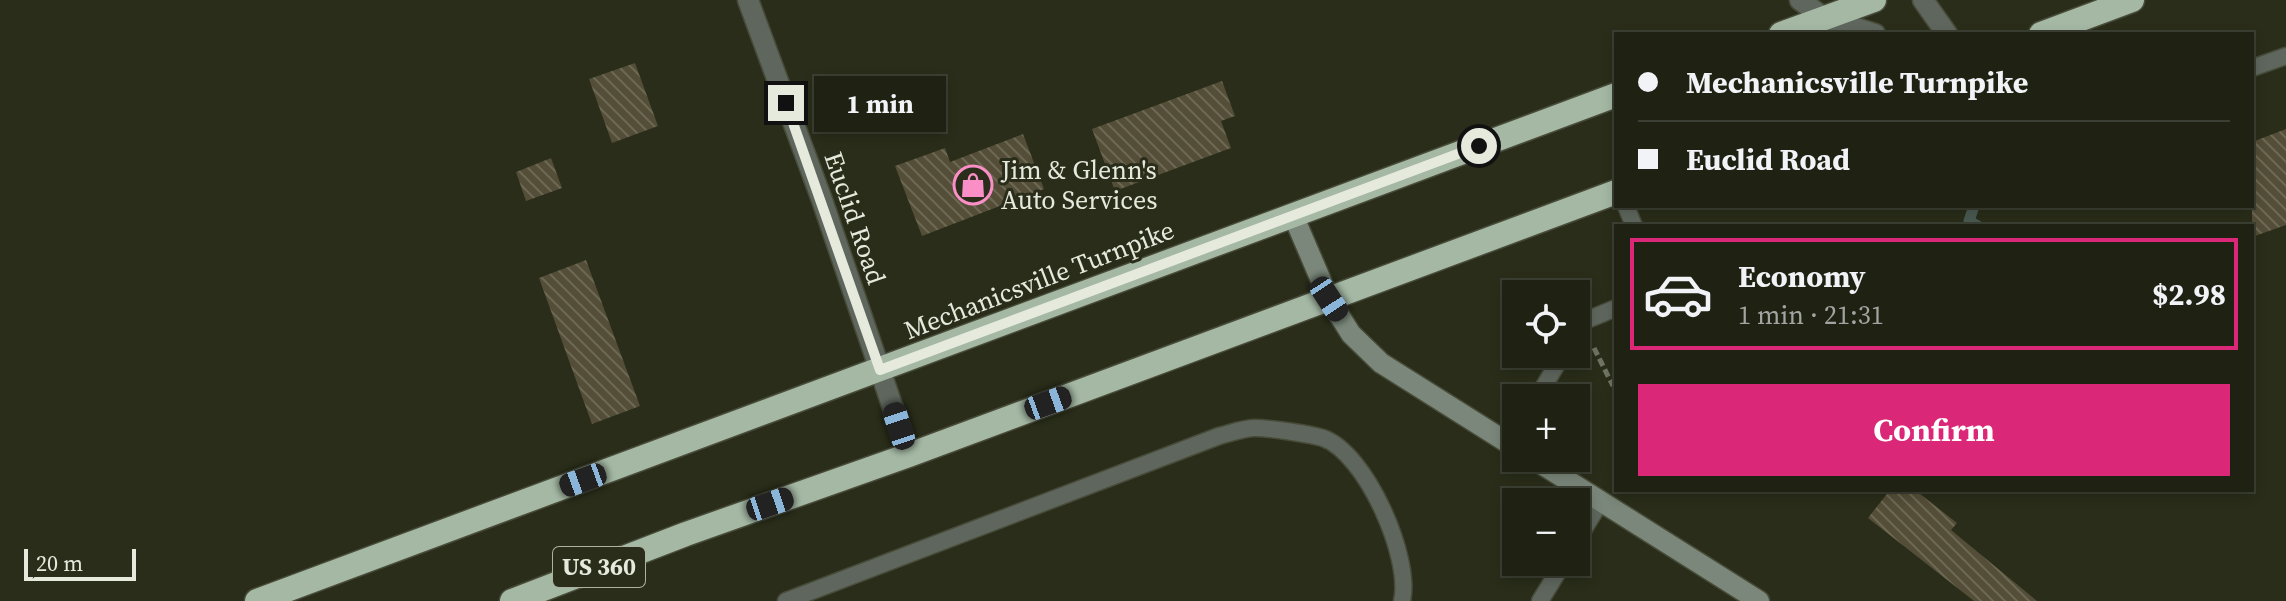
<!DOCTYPE html>
<html lang="en">
<head>
<meta charset="utf-8">
<style>
	body { margin:0; font-family:"Source Serif 4",serif; background:#2c2f21; color:#f1f3f6; height:100vh; display:flex; flex-direction:column; font-size:30px; white-space:nowrap }
	* { box-sizing:border-box; margin:0 }
	p { font-size:26px; color:#a1a4a0 }
	.icon { flex:none; width:44px; height:44px; fill:none; stroke:currentColor; stroke-width:2; stroke-linecap:round; stroke-linejoin:round }
	.map { position:relative; flex:1; overflow:hidden }
	.details { position:absolute; left:1614px; top:224px; width:640px; height:268px; display:flex; flex-direction:column; background:#1f2213; border-radius:0px; box-shadow:0 4px 12px #0003,0 0 0 2px #3c3f33 }
	.details>* { flex:none }
	.banner { position:absolute; left:1614px; top:32px; width:640px; height:176px; border-radius:0px; box-shadow:0 4px 12px #0003,0 0 0 2px #3c3f33; display:grid; align-content:center; height:176px; padding:0 24px; background:#1f2213 }
	.fabs { position:absolute; left:1502px; top:280px; display:grid; gap:16px }
	.fabs a { display:grid; place-items:center; width:88px; height:88px; border-radius:0px; background:#1f2213; box-shadow:0 4px 12px #0003,0 0 0 2px #3c3f33; font-size:40px }
	.scale { position:absolute; left:24px; bottom:20px; width:112px; box-sizing:border-box; padding-left:8px; border:4px solid #e6eadd; border-top:0; font-size:22px; line-height:28px; white-space:nowrap; color:#e6eadd; -webkit-text-stroke:6px #292d19; paint-order:stroke }
	.end { position:absolute; width:36px; height:36px; margin:-18px; border:10px solid #e6eadd; background:#111; box-shadow:0 0 0 4px #111 }
	.from { border-radius:50% }
	.bubble { position:absolute; height:56px; border-radius:0px; background:#1f2213; box-shadow:0 4px 12px #0003,0 0 0 2px #3c3f33; font-size:26px; font-weight:700; line-height:56px; text-align:center }
	.car { position:absolute; width:24px; height:48px; margin:-24px -12px; border-radius:10px; box-shadow:0 0 6px 2px #0007; background:linear-gradient(#222 24%,#8ab4d8 0 40%,#222 0 76%,#8ab4d8 0 86%,#222 0) }
	.banner b { display:flex; align-items:center; gap:28px; height:76px; font-size:30px }
	.banner b+b { border-top:2px solid #3c3f33 }
	.banner i { width:20px; height:20px; background:#f1f3f6 }
	ul { padding:14px 0 0; list-style:none }
	li { display:flex; align-items:center; gap:24px; height:112px; margin:0 16px 12px; padding:0 8px; border:4px solid transparent; border-radius:0px }
	li div { flex:1 }
	li b { display:block; font-size:30px }
	li em { font-style:normal; font-weight:700 }
	li.current { border-color:#db2777 }
	li>.icon { width:72px; height:72px; stroke-width:1.5 }
	.button { display:flex; gap:16px; margin-top:auto; padding:16px 24px }
	.button a { flex:1; height:92px; border-radius:0px; background:#db2777; color:#fff; font-size:32px; font-weight:700; line-height:92px; text-align:center }
	.map>svg:first-child { display:block }
</style>
</head>
<body>
<div class="map">
<svg width="2286" height="601" viewBox="0 0 2286 601">
	<defs>
		<pattern id="building-back-hatch" width="6" height="6" patternUnits="userSpaceOnUse" patternTransform="scale(2)"><rect width="6" height="6" fill="#544e38"/><path d="M-1 5l2 2M0 0l6 6M5-1l2 2" fill="none" stroke="#6d6854"/></pattern>
	</defs>
	<rect width="100%" height="100%" fill="#292d19"/>
	<g fill="none" stroke-linecap="round" stroke-linejoin="round">
		<!-- stream -->
		<path stroke="#495a51" stroke-width="11" d="M1974 206 1969 221 1978 226"/>
	</g>
	<!-- building -->
	<g fill="url(#building-back-hatch)">
		<path d="M635 63 658 126 612 143 589 79Z"/>
		<path d="M1222 81 1235 116 1221 121 1231 148 1115 191 1092 129Z"/>
		<path d="M2286 129V225L2252 237V142Z"/>
		<path d="M1023 134 1044 189 922 236 895 166 945 148 950 162Z"/>
		<path d="M551 158 562 188 526 201 516 172Z"/>
		<path d="M586 260 640 406 592 424 539 278Z"/>
		<path d="M1890 490H1915L1957 523 1951 530 2037 601H1974L1868 518Z"/>
	</g>
	<g fill="none" stroke-linecap="round" stroke-linejoin="round">
		<!-- lane casing -->
		<g stroke="#474b38" stroke-width="19">
			<g id="lane">
				<path d="M2252 68 2286 56"/>
				<path d="M1626 206 1634 226"/>
				<path d="M1576 332 1582 322 1616 308"/>
				<path d="M1537 398 1563 354"/>
				<path d="M1576 542 1601 501"/>
				<path d="M786 601 1219 436C1231 433 1244 428 1255 428 1269 428 1310 434 1323 438 1366 453 1412 558 1402 601"/>
				<path d="M1540 601 1564 562"/>
			</g>
		</g>
		<!-- street casing -->
		<g stroke="#474b38" stroke-width="23">
			<g id="street">
				<path d="M748 0 822 200 909 455"/>
				<path d="M1800 0 1824 18 1875 34"/>
				<path d="M1923 0 1947 34"/>
			</g>
		</g>
		<!-- secondary casing -->
		<g stroke="#474b38" stroke-width="23">
			<g id="secondary">
				<path d="M1293 215 1329 299 1351 334 1381 363 1516 448"/>
				<path d="M1532 458 1759 601"/>
			</g>
		</g>
		<!-- highway casing -->
		<g stroke="#474b38" stroke-width="27">
			<g id="highway">
				<path d="M1781 34 1874 0"/>
				<path d="M2041 34 2132 0"/>
				<path d="M257 601 1616 95"/>
				<path d="M512 601 686 534 909 455 1616 192"/>
			</g>
		</g>
		<!-- path -->
		<path stroke="#707462" stroke-width="5" stroke-dasharray="8 4" stroke-linecap="butt" d="M1594 348 1613 386"/>
		<!-- lane -->
		<use href="#lane" stroke="#5e665e" stroke-width="16"/>
		<!-- street -->
		<use href="#street" stroke="#5e665e" stroke-width="20"/>
		<!-- secondary -->
		<use href="#secondary" stroke="#7a877a" stroke-width="20"/>
		<!-- highway -->
		<use href="#highway" stroke="#a4b8a4" stroke-width="24"/>
	</g>
	<g fill="none" stroke-linecap="round" stroke-linejoin="round">
		<!-- route -->
		<path stroke="#e6eadd" stroke-width="10" d="M786 103 880 370 1479 146"/>
	</g>
	<!-- icons -->
	<defs>
		<g id="shop-ring" transform="scale(2)"><circle r="9.5" fill="#292d19" stroke="#fa8fc7" stroke-width="1.5"/><path d="M-5-2.5h2.3a2.7 3.5 0 0 1 5.4 0H5L5.5 6h-11ZM-1.5-2.5h3a1.5 2.3 0 0 0-3 0Z" fill="#fa8fc7"/></g>
	</defs>
	<g fill-rule="evenodd">
		<use href="#shop-ring" x="973" y="185"/>
	</g>
	<g text-anchor="middle" stroke-width="6" stroke-linejoin="round" paint-order="stroke">
		<!-- shield labels -->
		<rect fill="#292d19" stroke="#adb1a2" stroke-width="2" x="553" y="547" width="92" height="40" rx="6"/>
		<g font-size="24" font-weight="bold" fill="#e6eadd">
			<text x="599" y="575">US 360</text>
		</g>
		<!-- poi labels -->
		<g font-size="26" fill="#e6eadd" stroke="#292d19" text-anchor="start">
			<text x="1001" y="179">Jim &amp; Glenn's<tspan x="1001" dy="30">Auto Services</tspan></text>
		</g>
		<!-- street labels -->
		<g font-size="26" fill="#e6eadd" stroke="#292d19">
			<text transform="translate(855 218) rotate(71)" y="9">Euclid Road</text>
			<text transform="translate(1039 280) rotate(-21)" y="9">Mechanicsville Turnpike</text>
		</g>
	</g>
</svg>
<div class="fabs">
<a><svg class="icon" aria-label="locate" viewBox="0 0 24 24"><circle cx="12" cy="12" r="6"/><path d="M12 2v4M12 18v4M2 12h4M18 12h4"/></svg></a>
<a>+</a>
<a>−</a>
</div>
<div class="scale">20 m</div>
<i class="end from" style="left:1479px;top:146px"></i>
<i class="end" style="left:786px;top:103px"></i>
<div class="bubble" style="left:814px;top:76px;width:132px">1 min</div>
<i class="car" style="left:1329px;top:299px;rotate:147deg"></i>
<i class="car" style="left:1048px;top:403px;rotate:70deg"></i>
<i class="car" style="left:899px;top:426px;rotate:342deg"></i>
<i class="car" style="left:583px;top:480px;rotate:250deg"></i>
<i class="car" style="left:770px;top:504px;rotate:71deg"></i>
<div class="banner">
<b><i class="from"></i>Mechanicsville Turnpike</b>
<b><i></i>Euclid Road</b>
</div>
<section class="details">
<ul>
<li class="current"><svg class="icon" aria-label="car" viewBox="0 0 24 24"><path d="M5 17H2v-5l4-1 3-4h7l3 4 3 1v5h-3M9 17h6M6 11h13"/><circle cx="7" cy="17" r="2"/><circle cx="17" cy="17" r="2"/></svg><div><b>Economy</b><p>1 min · 21:31</p></div><em>$2.98</em></li>
</ul>
<div class="button"><a>Confirm</a></div>
</section>
</div>
</body>
</html>
